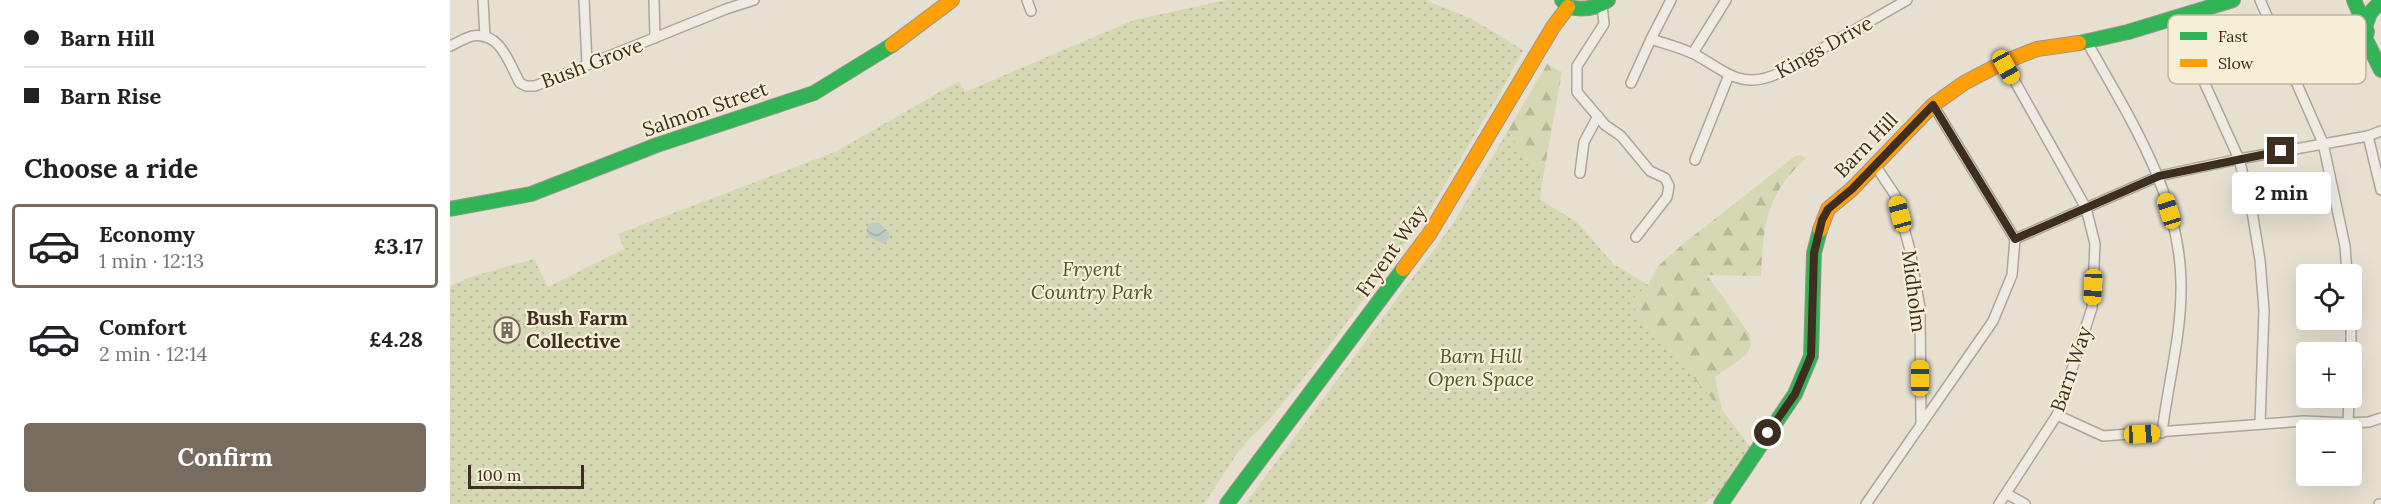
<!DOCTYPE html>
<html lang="en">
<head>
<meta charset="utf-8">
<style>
	body { margin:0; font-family:Lora,serif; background:#f2f2f2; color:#202124; height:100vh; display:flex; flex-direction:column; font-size:22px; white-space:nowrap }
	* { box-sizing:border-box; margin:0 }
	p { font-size:20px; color:#757577 }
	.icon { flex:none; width:33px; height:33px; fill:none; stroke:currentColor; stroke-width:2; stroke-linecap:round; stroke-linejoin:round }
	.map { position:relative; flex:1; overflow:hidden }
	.drawer { display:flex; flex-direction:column; background:#fff; width:450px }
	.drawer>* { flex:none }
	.banner { display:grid; align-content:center; height:132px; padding:0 24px; background:#fff }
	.tools { position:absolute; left:1846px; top:264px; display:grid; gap:12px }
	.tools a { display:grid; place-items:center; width:66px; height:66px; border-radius:6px; background:#fff; box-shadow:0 6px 24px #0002; font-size:30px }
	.scale { position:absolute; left:18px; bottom:15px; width:116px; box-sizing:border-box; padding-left:6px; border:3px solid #3d2e20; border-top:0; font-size:16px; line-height:21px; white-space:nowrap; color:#3d2e20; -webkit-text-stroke:4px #f7eed8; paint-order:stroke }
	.end { position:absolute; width:27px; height:27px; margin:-14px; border:8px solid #3d2e20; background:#fff; box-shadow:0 0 0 3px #fff }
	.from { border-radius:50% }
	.bubble { position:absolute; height:42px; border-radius:6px; background:#fff; box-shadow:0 6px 24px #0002; font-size:20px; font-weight:800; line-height:42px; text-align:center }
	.car { position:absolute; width:18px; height:36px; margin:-18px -9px; border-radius:8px; box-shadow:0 0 4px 2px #0007; background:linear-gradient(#f5c518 24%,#345 0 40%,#f5c518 0 76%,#345 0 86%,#f5c518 0) }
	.banner b { display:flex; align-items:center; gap:21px; height:57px; font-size:22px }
	.banner b+b { border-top:2px solid #e0e0e0 }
	.banner i { width:15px; height:15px; background:#202124 }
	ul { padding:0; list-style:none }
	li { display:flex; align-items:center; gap:18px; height:84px; margin:0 12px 9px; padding:0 12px; border:3px solid transparent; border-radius:6px }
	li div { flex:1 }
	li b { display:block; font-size:22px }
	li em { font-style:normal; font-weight:800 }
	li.active { border-color:#786c5e }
	li>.icon { width:54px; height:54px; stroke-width:1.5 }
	h2 { padding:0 24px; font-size:27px; line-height:72px }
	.action { display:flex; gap:12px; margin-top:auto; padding:12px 24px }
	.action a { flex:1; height:69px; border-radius:6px; background:#786c5e; color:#fff; font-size:24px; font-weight:800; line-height:69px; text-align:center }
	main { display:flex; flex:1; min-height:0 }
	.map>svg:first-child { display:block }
</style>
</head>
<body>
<main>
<section class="drawer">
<div class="banner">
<b><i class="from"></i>Barn Hill</b>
<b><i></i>Barn Rise</b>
</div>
<h2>Choose a ride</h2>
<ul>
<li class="active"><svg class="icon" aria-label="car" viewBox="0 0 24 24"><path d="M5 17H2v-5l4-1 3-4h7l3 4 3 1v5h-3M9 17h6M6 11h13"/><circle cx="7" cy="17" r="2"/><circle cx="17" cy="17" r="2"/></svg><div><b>Economy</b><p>1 min · 12:13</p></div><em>£3.17</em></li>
<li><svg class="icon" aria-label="car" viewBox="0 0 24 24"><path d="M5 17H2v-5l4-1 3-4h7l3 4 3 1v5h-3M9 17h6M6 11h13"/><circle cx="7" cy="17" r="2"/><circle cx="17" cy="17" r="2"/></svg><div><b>Comfort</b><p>2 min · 12:14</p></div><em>£4.28</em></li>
</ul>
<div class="action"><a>Confirm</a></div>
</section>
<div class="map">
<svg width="1931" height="504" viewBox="0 0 1931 504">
	<defs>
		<pattern id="forest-firs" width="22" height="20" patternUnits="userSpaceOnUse" patternTransform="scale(1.5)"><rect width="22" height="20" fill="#d6d7b3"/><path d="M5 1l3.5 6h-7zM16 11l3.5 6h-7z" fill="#b9b99a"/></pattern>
		<pattern id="park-dots" width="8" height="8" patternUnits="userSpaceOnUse" patternTransform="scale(1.5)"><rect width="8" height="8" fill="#d6d7b3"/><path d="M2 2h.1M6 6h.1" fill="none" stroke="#b9b99a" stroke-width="1.8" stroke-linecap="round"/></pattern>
		<pattern id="water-waves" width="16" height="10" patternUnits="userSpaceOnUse" patternTransform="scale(1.5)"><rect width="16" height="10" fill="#bcccc2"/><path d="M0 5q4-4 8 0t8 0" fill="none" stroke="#a2b0a6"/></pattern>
	</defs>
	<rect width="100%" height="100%" fill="#e7e0d1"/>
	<!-- forest -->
	<path fill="url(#forest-firs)" d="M1097 64 1112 72 1089 200 1127 222 1163 264 1198 285 1208 266 1233 244 1345 156 1351 155 1356 158C1316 195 1313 224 1311 276L1257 275 1300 335 1301 346 1296 355 1265 377 1272 410 1285 427 920 335 1003 224Z"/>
	<!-- park -->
	<g fill="url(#park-dots)">
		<path d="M776 0H975L1022 19 1073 50 1053 88 978 213 874 353 818 421 798 440 786 455 754 504H0V286L24 276 84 259 98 287 174 249 168 234 385 152 509 81 515 92 684 20Z"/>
		<path d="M1058 132 1092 180 1090 200 1127 222 1163 264 1198 285 1179 302 1215 346 1272 410 1301 448 1267 497 1259 499 1253 504H795L1003 224Z"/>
	</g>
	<!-- water -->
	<path fill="url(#water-waves)" d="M421 223H428L439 232V238L434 244 419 237 416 229Z"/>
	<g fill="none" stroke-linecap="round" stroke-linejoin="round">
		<!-- street casing -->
		<g stroke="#ada599" stroke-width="12">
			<g id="street">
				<path d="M33 0 35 37"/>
				<path d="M134 0 137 64"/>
				<path d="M204 0 205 38"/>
				<path d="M577 0 581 11"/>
				<path d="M1810 0 1873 143 1895 246 1897 274"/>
				<path d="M1152 5 1154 24 1127 66V92L1155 125 1171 136 1200 171 1215 178 1219 186 1217 197 1186 237"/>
				<path d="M1725 18 1789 159 1801 205 1810 260 1814 310 1810 424"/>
				<path d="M1201 39 1221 0"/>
				<path d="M1637 42C1679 117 1730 194 1731 283 1732 333 1718 383 1712 433"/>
				<path d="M0 46C7 43 15 38 22 36 51 31 59 64 70 83L76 86H85L276 9 304 0"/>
				<path d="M1243 53 1276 0"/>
				<path d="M1181 83 1201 39C1216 44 1232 48 1246 55 1278 73 1293 91 1331 72L1457 0"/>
				<path d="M1483 105 1565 239"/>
				<path d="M1918 136 1931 190"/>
				<path d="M1245 160 1279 75"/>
				<path d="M1425 165 1445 195 1460 250 1470 308 1471 425"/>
				<path d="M1130 173 1134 142 1148 116"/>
				<path d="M1565 239 1709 176 1789 159 1918 136 1931 131"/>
				<path d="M1901 352V320"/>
				<path d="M1607 415 1653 436 1854 421 1898 423 1919 422 1931 418"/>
				<path d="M1898 423 1899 398"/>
				<path d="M1557 494 1575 504"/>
				<path d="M1416 504 1543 321 1562 275 1565 239"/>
				<path d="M1549 504 1607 415 1642 308 1645 244 1636 208 1554 62"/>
				<path d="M1929 504H1931"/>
			</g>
		</g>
		<!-- fast casing -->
		<g stroke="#9c958a" stroke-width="16">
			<g id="fast">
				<path d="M1112 0 1118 7C1132 10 1146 9 1158 0"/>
				<path d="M1904 0 1917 32 1915 38 1931 70"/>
				<path d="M1915 27 1920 13 1931 1"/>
				<path d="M1629 43 1678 32 1783 0"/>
				<path d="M0 209 81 194 207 145 364 93 442 45"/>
				<path d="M777 504 953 269"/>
				<path d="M1271 504 1345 394 1361 356 1364 253 1370 230"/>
			</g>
		</g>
		<!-- slow casing -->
		<g stroke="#9c958a" stroke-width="16">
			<g id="slow">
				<path d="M442 45 502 0"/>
				<path d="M1370 230 1378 209 1402 189 1483 105 1514 83 1554 62 1587 49 1629 43"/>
				<path d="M953 269 980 233 1103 27 1118 7"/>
			</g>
		</g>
		<!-- street -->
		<use href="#street" stroke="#efebe3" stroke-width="9"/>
		<!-- fast -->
		<use href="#fast" stroke="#30b455" stroke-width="14"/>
		<!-- slow -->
		<use href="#slow" stroke="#ff9f0a" stroke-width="14"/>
	</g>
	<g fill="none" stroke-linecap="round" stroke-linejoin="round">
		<!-- route -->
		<path stroke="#3d2e20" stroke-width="8" d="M1318 433 1345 394 1361 356 1364 253 1372 220 1378 209 1402 189 1483 105 1565 239 1709 176 1831 151"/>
	</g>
	<!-- icons -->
	<defs>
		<g id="building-ring" transform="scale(1.35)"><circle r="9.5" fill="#f7eed8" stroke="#786c5e" stroke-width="1.5"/><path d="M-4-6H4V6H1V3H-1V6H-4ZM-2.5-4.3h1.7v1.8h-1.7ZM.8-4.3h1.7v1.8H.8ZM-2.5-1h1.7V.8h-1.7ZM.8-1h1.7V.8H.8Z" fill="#786c5e"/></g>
	</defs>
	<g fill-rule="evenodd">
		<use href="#building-ring" x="57" y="330"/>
	</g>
	<g text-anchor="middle" stroke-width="4.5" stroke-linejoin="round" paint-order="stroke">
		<!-- street labels -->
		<g font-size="20" fill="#3d2e20" stroke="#f7eed8">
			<text transform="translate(1374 47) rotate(-29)" y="7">Kings Drive</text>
			<text transform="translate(142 63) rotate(-21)" y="7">Bush Grove</text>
			<text transform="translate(255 109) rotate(-19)" y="7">Salmon Street</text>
			<text transform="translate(1416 145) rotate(-46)" y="7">Barn Hill</text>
			<text transform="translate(941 251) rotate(-55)" y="7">Fryent Way</text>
			<text transform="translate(1464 291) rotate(83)" y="7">Midholm</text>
			<text transform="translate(1621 369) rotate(-71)" y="7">Barn Way</text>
		</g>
		<!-- park labels -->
		<g font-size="20" font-style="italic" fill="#4d5a26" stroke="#f7eed8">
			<text x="642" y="276">Fryent<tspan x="642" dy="23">Country Park</tspan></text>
			<text x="1031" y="363">Barn Hill<tspan x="1031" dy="23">Open Space</tspan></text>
		</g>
		<!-- poi labels -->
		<g font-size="20" font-weight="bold" fill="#3d2e20" stroke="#f7eed8" text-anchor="start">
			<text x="76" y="325">Bush Farm<tspan x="76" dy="23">Collective</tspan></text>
		</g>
	</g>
	<!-- legend -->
	<rect x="1718" y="15" width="198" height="69" rx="9" fill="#f7eed8" stroke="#bfb4a1" stroke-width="1.5"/>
	<rect x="1730" y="32" width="27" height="8" fill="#30b455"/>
	<rect x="1730" y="59" width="27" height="8" fill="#ff9f0a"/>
	<g font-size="16" fill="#3d2e20">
		<text x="1768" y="42">Fast</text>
		<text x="1768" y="69">Slow</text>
	</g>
</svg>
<div class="tools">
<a><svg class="icon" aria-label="locate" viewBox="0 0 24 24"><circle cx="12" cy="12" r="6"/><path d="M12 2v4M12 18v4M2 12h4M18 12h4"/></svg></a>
<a>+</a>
<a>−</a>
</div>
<div class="scale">100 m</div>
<i class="end from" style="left:1318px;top:433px"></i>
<i class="end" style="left:1831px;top:151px"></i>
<div class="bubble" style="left:1782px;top:172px;width:99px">2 min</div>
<i class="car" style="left:1556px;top:67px;rotate:151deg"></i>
<i class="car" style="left:1719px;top:211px;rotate:343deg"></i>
<i class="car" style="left:1450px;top:214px;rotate:345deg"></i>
<i class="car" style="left:1643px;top:287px;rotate:183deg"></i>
<i class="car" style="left:1470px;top:378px;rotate:0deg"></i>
<i class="car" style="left:1692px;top:434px;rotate:87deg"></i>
</div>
</main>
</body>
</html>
